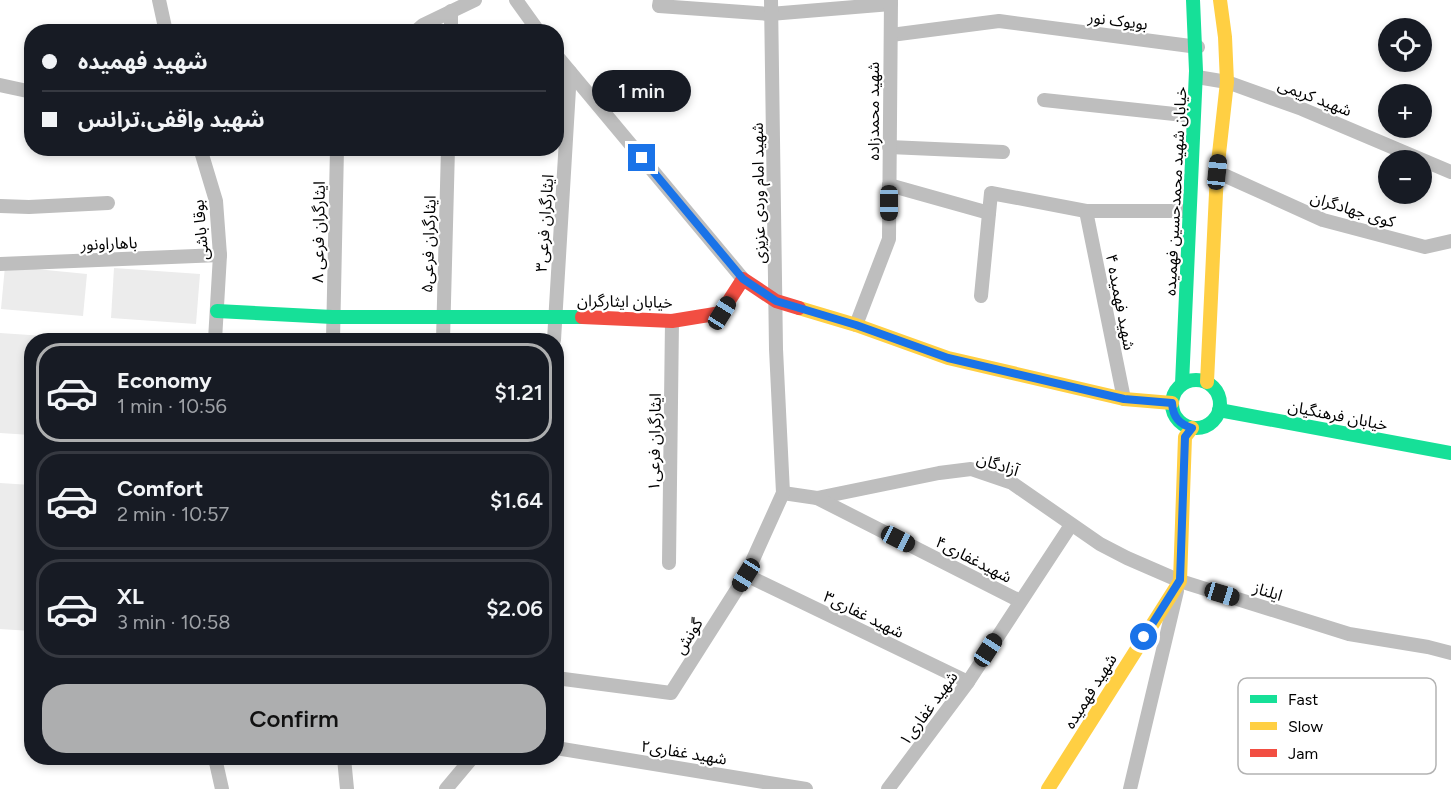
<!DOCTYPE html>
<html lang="en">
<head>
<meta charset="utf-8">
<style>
	body { margin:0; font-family:Figtree,"Noto Sans Arabic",sans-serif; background:#20242c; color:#f1f3f6; height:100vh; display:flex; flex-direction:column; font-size:22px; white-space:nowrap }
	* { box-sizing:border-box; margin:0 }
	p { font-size:20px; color:#9ea1a6 }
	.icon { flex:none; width:33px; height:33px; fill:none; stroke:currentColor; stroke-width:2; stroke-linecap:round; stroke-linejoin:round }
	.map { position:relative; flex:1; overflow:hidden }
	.details { position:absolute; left:24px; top:333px; width:540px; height:432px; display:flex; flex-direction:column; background:#171b24; border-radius:24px; box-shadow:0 3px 9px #0003 }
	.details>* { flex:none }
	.top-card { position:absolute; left:24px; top:24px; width:540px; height:132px; border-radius:24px; box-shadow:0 3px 9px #0003; display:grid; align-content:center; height:132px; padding:0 18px; background:#171b24 }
	.buttons { position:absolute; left:1378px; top:18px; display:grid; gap:12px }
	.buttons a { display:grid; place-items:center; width:54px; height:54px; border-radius:50%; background:#171b24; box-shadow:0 3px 9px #0003; font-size:30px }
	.end { position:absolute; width:27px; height:27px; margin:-14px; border:8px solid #1a73e8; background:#fff; box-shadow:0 0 0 3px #fff }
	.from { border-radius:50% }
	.bubble { position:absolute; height:42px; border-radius:21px; background:#171b24; box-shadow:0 3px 9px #0003; font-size:20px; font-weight:600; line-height:42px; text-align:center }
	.car { position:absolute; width:18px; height:36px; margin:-18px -9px; border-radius:8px; box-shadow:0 0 4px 2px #0007; background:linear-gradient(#222 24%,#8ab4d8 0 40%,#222 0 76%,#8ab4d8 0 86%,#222 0) }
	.top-card b { display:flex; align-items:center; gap:21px; height:57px; font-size:22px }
	.top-card b+b { border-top:2px solid #363941 }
	.top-card i { width:15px; height:15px; background:#f1f3f6 }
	ul { padding:10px 0 0; list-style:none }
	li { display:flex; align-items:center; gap:18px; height:99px; margin:0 12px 9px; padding:0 6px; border:3px solid #363941; border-radius:24px }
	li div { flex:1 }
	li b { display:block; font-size:22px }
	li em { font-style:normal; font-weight:600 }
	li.selected { border-color:#adaeaf }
	li>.icon { width:54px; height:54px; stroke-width:1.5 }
	.button { display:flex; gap:12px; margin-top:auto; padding:12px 18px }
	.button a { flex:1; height:69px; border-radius:24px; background:#adaeaf; color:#111; font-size:24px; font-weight:600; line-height:69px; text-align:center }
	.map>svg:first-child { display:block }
</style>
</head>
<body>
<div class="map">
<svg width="1451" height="789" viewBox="0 0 1451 789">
	<rect width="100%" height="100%" fill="#fff"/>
	<!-- green -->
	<g fill="#ececec">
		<path d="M5 266 87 274 83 316 1 309Z"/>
		<path d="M114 268 200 274 196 324 111 318Z"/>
		<path d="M0 333 89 339V340H32L31 435 0 433Z"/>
		<path d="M0 483 31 485V631L0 629Z"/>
	</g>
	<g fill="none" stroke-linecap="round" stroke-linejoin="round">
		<!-- street -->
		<g stroke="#bebebe" stroke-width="14">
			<path d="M159 0 166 32"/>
			<path d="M516 0 539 32"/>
			<path d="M660 0 659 6 770 14 891 4"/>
			<path d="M415 32 423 25 475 0"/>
			<path d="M451 32V11"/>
			<path d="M891 35 999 21 1198 47"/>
			<path d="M556 55 743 279"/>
			<path d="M1197 77 1227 82 1302 109 1451 172"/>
			<path d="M0 85 32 92"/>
			<path d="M1044 100 1193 116"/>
			<path d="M889 147 1003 152"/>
			<path d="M200 148 216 201 220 255 215 340"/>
			<path d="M1217 172 1323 220 1425 247 1451 241"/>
			<path d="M889 185 989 213"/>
			<path d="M0 206 29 207 108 203"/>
			<path d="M1086 211 1124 399"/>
			<path d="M0 264 220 255"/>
			<path d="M981 296 991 193 1086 211H1189"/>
			<path d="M856 325 889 239 891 0"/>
			<path d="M333 340 337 148"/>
			<path d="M443 340 448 148"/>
			<path d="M554 340 570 72"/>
			<path d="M783 493 817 498 939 473 971 469 1012 483 1100 544 1127 558 1180 581 1349 634 1428 647 1451 653"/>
			<path d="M817 498 1020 601"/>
			<path d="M669 563 672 321"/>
			<path d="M746 575 968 682"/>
			<path d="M556 678 671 693 746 575 783 493 776 349 771 0"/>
			<path d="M556 748 806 789"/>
			<path d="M215 758 222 789"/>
			<path d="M344 758 347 789"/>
			<path d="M446 789 472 758"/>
			<path d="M888 789 968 682 1071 525"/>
			<path d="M1130 789 1177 591"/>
		</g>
		<!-- fast -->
		<g stroke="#16e098" stroke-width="14">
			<path d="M217 311 332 317H582"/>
			<circle cx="1196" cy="404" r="24"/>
			<path d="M1182 384 1196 71 1193 0"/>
			<path d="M1219 410 1451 453"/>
		</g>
		<!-- slow -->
		<g stroke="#ffcf43" stroke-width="14">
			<path d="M799 308 856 325 948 358 1124 399 1172 403"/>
			<path d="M1207 382 1217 172 1227 82 1225 37 1220 0"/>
			<path d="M1048 789 1180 581 1185 437 1192 428"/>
		</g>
		<!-- jam -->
		<path stroke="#f24e42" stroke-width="14" d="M582 317 672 321 721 313 743 279 776 301 799 308"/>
	</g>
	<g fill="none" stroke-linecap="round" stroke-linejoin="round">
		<!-- route -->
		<path stroke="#1a73e8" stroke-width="8" d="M642 158 743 279 776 301 856 325 948 358 1124 399 1172 403C1173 417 1179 424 1192 428L1185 437 1180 580 1144 637"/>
	</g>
	<g text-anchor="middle" stroke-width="4.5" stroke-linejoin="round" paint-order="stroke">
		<!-- street labels -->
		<g font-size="16" fill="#000" stroke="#fff">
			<text transform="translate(1118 20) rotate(7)" y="6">بویوک نور</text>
			<text transform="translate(1315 97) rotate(21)" y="6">شهید کریمی</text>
			<text transform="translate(873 111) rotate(-90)" y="6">شهید محمدزاده</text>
			<text transform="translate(1175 191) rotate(-87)" y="6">خیابان شهید محمدحسین فهمیده</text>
			<text transform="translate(758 193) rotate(-91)" y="6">شهید امام وردی عزیزی</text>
			<text transform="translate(1353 209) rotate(17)" y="6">کوی جهادگران</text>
			<text transform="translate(544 223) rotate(-86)" y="6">ایثارگران فرعی۳</text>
			<text transform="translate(200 230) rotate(-95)" y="6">بوقا باشی</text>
			<text transform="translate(318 232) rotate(-89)" y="6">ایثارگران فرعی ۸</text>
			<text transform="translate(109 243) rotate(-2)" y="6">باهاراونور</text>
			<text transform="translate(428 244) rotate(-88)" y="6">ایثارگران فرعی۵</text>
			<text transform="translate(625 301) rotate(1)" y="6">خیابان ایثارگران</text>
			<text transform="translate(1121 302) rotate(79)" y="6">شهید فهمیده ۴</text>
			<text transform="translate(1338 415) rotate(11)" y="6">خیابان فرهنگیان</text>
			<text transform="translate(654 442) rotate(-89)" y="6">ایثارگران فرعی۱</text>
			<text transform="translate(998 464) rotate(18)" y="6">آزادگان</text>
			<text transform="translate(974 559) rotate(27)" y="6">شهیدغفاری۴</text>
			<text transform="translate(1268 591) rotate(18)" y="6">ایلناز</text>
			<text transform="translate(864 614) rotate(26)" y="6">شهید غفاری۳</text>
			<text transform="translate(688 636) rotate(-58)" y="6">گونش</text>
			<text transform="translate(1090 691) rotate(-58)" y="6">شهید فهمیده</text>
			<text transform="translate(928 708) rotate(-54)" y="6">شهید غفاری۱</text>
			<text transform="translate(684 752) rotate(9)" y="6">شهید غفاری۲</text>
		</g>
	</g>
	<!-- legend -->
	<rect x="1238" y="678" width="198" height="96" rx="9" fill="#fff" stroke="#b2b2b2" stroke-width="1.5"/>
	<rect x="1250" y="695" width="27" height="8" fill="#16e098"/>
	<rect x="1250" y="722" width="27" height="8" fill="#ffcf43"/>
	<rect x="1250" y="749" width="27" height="8" fill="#f24e42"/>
	<g font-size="16" fill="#000">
		<text x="1288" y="705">Fast</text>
		<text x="1288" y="732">Slow</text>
		<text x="1288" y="759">Jam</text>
	</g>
</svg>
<div class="buttons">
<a><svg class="icon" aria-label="locate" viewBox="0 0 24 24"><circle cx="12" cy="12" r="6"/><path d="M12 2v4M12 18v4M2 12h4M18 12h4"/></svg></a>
<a>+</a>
<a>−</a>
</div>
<i class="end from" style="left:1144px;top:637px"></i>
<i class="end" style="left:642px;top:158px"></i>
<div class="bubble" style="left:592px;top:70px;width:99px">1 min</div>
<i class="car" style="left:1217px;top:172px;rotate:6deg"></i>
<i class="car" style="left:889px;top:203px;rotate:180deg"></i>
<i class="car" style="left:722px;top:313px;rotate:32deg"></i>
<i class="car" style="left:898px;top:539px;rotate:117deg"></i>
<i class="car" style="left:746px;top:575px;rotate:212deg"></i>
<i class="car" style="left:1222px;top:594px;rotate:107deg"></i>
<i class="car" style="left:988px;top:650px;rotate:33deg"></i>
<div class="top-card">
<b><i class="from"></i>شهید فهمیده</b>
<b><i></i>شهید واقفی،ترانس</b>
</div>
<section class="details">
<ul>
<li class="selected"><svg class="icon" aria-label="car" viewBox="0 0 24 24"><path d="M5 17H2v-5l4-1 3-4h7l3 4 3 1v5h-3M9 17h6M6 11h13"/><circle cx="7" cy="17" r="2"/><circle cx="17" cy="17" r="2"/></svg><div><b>Economy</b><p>1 min · 10:56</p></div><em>$1.21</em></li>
<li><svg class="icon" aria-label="car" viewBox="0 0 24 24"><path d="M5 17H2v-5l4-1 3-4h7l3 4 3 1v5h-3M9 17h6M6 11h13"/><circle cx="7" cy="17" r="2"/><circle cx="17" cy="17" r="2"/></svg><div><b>Comfort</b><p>2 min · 10:57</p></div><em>$1.64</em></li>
<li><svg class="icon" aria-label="car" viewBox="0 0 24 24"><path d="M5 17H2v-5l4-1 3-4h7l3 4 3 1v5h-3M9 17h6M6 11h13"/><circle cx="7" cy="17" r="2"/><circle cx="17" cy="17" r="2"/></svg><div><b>XL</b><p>3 min · 10:58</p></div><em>$2.06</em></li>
</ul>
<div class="button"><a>Confirm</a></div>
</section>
</div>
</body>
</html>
